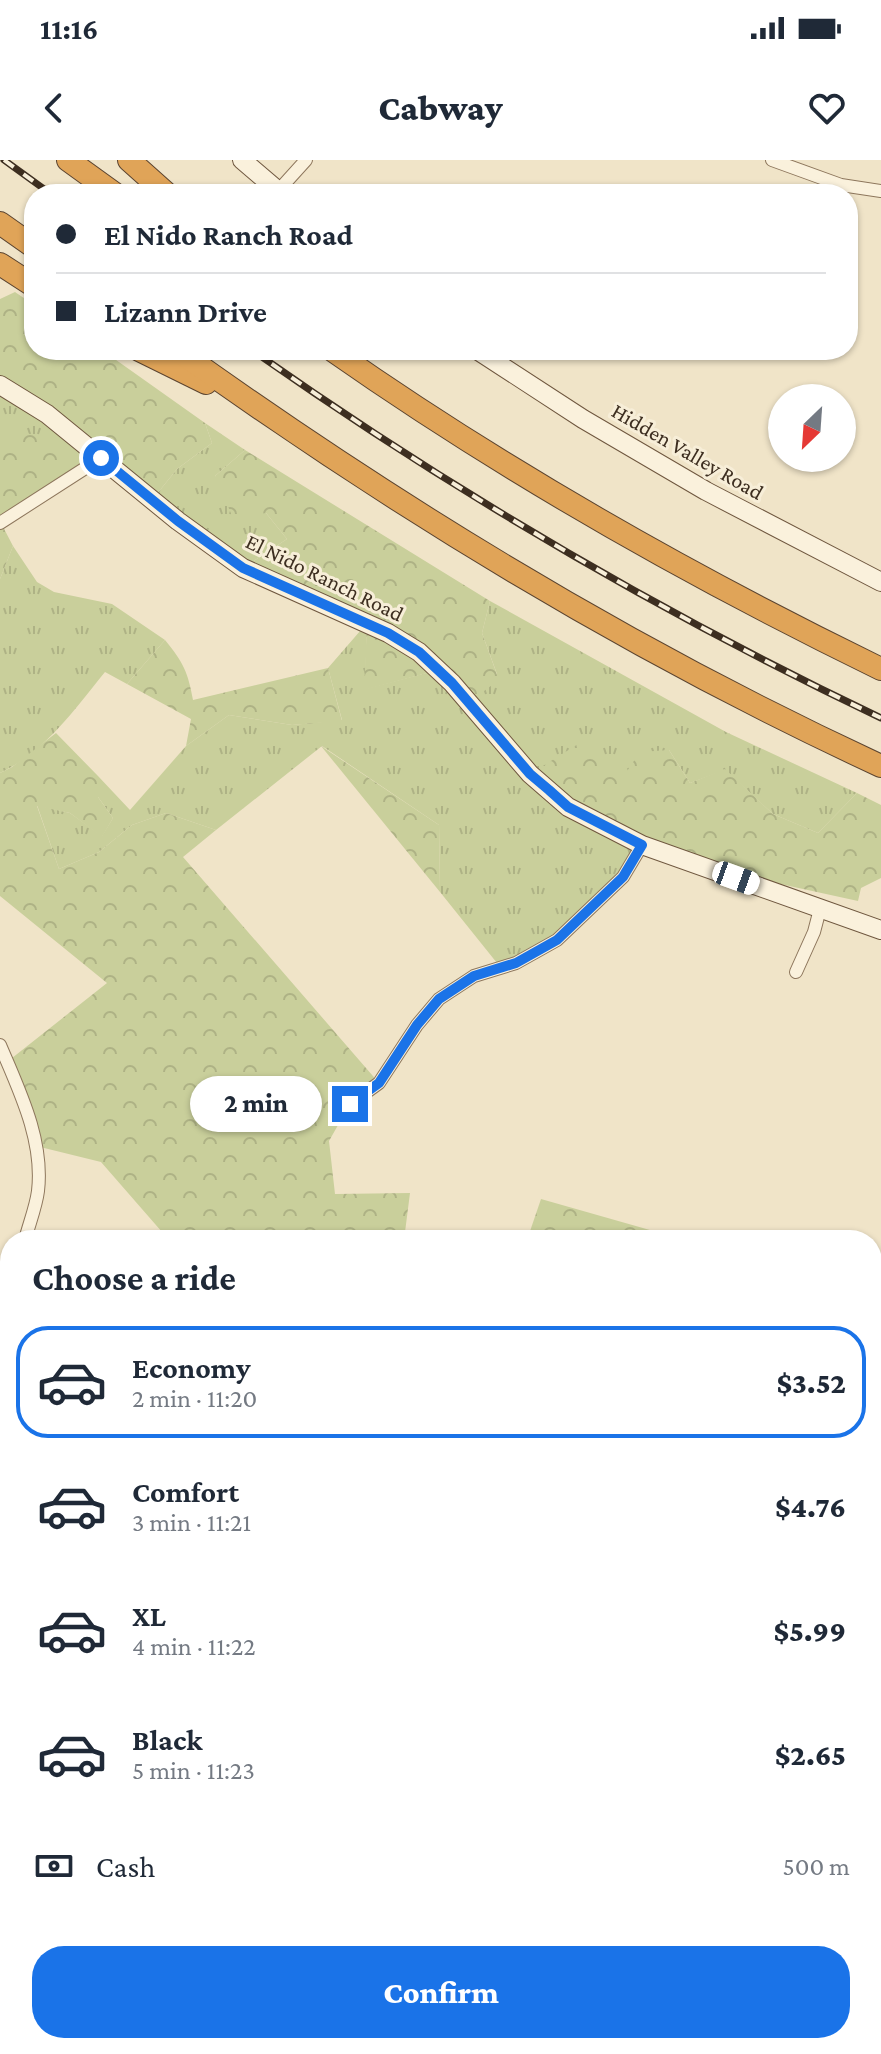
<!DOCTYPE html>
<html lang="en">
<head>
<meta charset="utf-8">
<style>
	body { margin:0; font-family:"Crimson Pro",serif; background:#f6f6f7; color:#1f2937; height:100vh; display:flex; flex-direction:column; font-size:30px; white-space:nowrap }
	* { box-sizing:border-box; margin:0 }
	p { font-size:26px; color:#747a83 }
	.icon { flex:none; width:44px; height:44px; fill:none; stroke:currentColor; stroke-width:2; stroke-linecap:round; stroke-linejoin:round }
	.map { position:relative; flex:1; overflow:hidden }
	.sheet { position:absolute; left:0px; top:1070px; width:882px; height:824px; display:flex; flex-direction:column; background:#fff; border-radius:32px 32px 0 0; box-shadow:0 2px 6px #0004 }
	.sheet>* { flex:none }
	.top-card { position:absolute; left:24px; top:24px; width:834px; height:176px; border-radius:32px; box-shadow:0 2px 6px #0004; display:grid; align-content:center; height:176px; padding:0 32px; background:#fff }
	.needle { width:52px; rotate:205deg }
	.tools { position:absolute; left:768px; top:224px; display:grid; gap:16px }
	.tools a { display:grid; place-items:center; width:88px; height:88px; border-radius:50%; background:#fff; box-shadow:0 2px 6px #0004; font-size:40px }
	.end { position:absolute; width:36px; height:36px; margin:-18px; border:10px solid #1a73e8; background:#fff; box-shadow:0 0 0 4px #fff }
	.from { border-radius:50% }
	.bubble { position:absolute; height:56px; border-radius:28px; background:#fff; box-shadow:0 2px 6px #0004; font-size:26px; font-weight:800; line-height:56px; text-align:center }
	.car { position:absolute; width:24px; height:48px; margin:-24px -12px; border-radius:10px; box-shadow:0 0 6px 2px #0007; background:linear-gradient(#fff 24%,#345 0 40%,#fff 0 76%,#345 0 86%,#fff 0) }
	.top-card b { display:flex; align-items:center; gap:28px; height:76px; font-size:30px }
	.top-card b+b { border-top:2px solid #e0e1e3 }
	.top-card i { width:20px; height:20px; background:#1f2937 }
	ul { padding:0; list-style:none }
	li { display:flex; align-items:center; gap:24px; height:112px; margin:0 16px 12px; padding:0 16px; border:4px solid transparent; border-radius:32px }
	li div { flex:1 }
	li b { display:block; font-size:30px }
	li em { font-style:normal; font-weight:800 }
	li.current { border-color:#1a73e8 }
	li>.icon { width:72px; height:72px; stroke-width:1.5 }
	h2 { padding:0 32px; font-size:36px; line-height:96px }
	.pay { display:flex; align-items:center; gap:20px; height:88px; padding:0 32px; font-size:30px }
	.pay p { margin-inline-start:auto }
	.action { display:flex; gap:16px; margin-top:auto; padding:16px 32px }
	.action a { flex:1; height:92px; border-radius:32px; background:#1a73e8; color:#fff; font-size:32px; font-weight:800; line-height:92px; text-align:center }
	.status { display:flex; justify-content:space-between; align-items:center; height:56px; padding:0 40px; background:#fff; direction:ltr }
	.status svg { height:22px; fill:currentColor }
	header { display:flex; justify-content:space-between; align-items:center; height:104px; padding:0 32px; background:#fff; font-size:36px; font-weight:800 }
	.map>svg:first-child { display:block }
</style>
</head>
<body>
<div class="status"><b>11:16</b><svg viewBox="0 0 49 12"><path d="M0 12V9h3v3zM5 12V6h3v6zM10 12V3h3v9zM15 12V0h3v12zM26 1h20v11H26zM47 4h2v5h-2z"/></svg></div>
<header><svg class="icon" aria-label="back" viewBox="0 0 24 24"><path d="M15 5l-7 7 7 7"/></svg>Cabway<svg class="icon" aria-label="heart" viewBox="0 0 24 24"><path d="M12 20l-8-8c-3-5 5-10 8-4 3-6 11-1 8 4z"/></svg></header>
<div class="map">
<svg width="881" height="1894" viewBox="0 0 881 1894">
	<defs>
		<pattern id="grass-tufts" width="24" height="20" patternUnits="userSpaceOnUse" patternTransform="scale(2)"><rect width="24" height="20" fill="#c9cf9b"/><path d="M3 7l-1-3M5 7V3M7 7l1-3M15 17l-1-3M17 17v-4M19 17l1-3" fill="none" stroke="#aeb285"/></pattern>
		<pattern id="forest-crowns" width="20" height="18" patternUnits="userSpaceOnUse" patternTransform="scale(2)"><rect width="20" height="18" fill="#c9cf9b"/><path d="M2 6a3 3 0 1 1 6 0M12 15a3 3 0 1 1 6 0" fill="none" stroke="#aeb285"/></pattern>
	</defs>
	<rect width="100%" height="100%" fill="#f0e4c8"/>
	<!-- grass -->
	<g fill="url(#grass-tufts)">
		<path d="M0 225 101 298 0 278Z"/>
		<path d="M205 263 245 290 215 316 266 353 287 379 243 408 152 340 177 309 212 283Z"/>
		<path d="M13 386 37 422 54 432 112 444 165 480 127 524 105 512C75 549 45 592 0 613V419Z"/>
		<path d="M490 441 726 572 857 633 818 673 773 654 725 610 690 623 669 590 642 685 623 717 557 780 501 808 440 732 439 665 322 586 216 670 166 653 132 665 99 692 59 709 37 645 70 653 102 676 113 658 98 637V616L130 650 186 586 229 555 292 565 342 560 328 508 367 463 365 529 438 510 497 514 482 473Z"/>
	</g>
	<!-- forest -->
	<g fill="url(#forest-crowns)">
		<path d="M15 132 34 145V190H102L205 263 212 283 177 309 152 340 102 299 1 363 13 386 0 419V278L21 271 98 297 0 225V139Z"/>
		<path d="M245 290 490 441 482 473 499 520 469 542 438 510 364 530 367 463 243 408 287 379 266 353 233 358 215 316Z"/>
		<path d="M165 480C183 502 188 512 193 540L328 508 342 561 292 565 229 555 186 586 191 559 127 524Z"/>
		<path d="M56 573 98 616V637L113 658 102 677 70 653 37 646 59 709 99 692 132 665 166 653 216 670 183 697 379 923 350 944 329 981 335 1034 410 1033 404 1080H169L101 1002 36 986 7 902 107 823 0 736V613L12 607Z"/>
		<path d="M583 581 623 617 640 592 669 590 690 623 725 609 773 654 818 673 857 633 881 645V718L861 728 858 741 708 708 642 685 530 614Z"/>
		<path d="M321 586 439 665 440 732Z"/>
		<path d="M541 1039 685 1080H527Z"/>
		<path d="M881 1152V1254L872 1263V1154Z"/>
		<path d="M881 1400V1856L872 1866V1407Z"/>
		<path d="M10 1803V1884H661L667 1894H0V1812Z"/>
		<path d="M724 1884H856L847 1894H724Z"/>
	</g>
	<g fill="none" stroke-linecap="round" stroke-linejoin="round">
		<!-- street casing -->
		<g stroke="#8d765c" stroke-width="14">
			<g id="street">
				<path d="M772 0 841 25 881 31"/>
				<path d="M278 31 306 0"/>
				<path d="M0 363 101 298"/>
				<path d="M796 812 814 772 820 749"/>
				<path d="M0 885C19 930 44 980 38 1031 36 1047 29 1064 25 1080"/>
				<path d="M350 944 379 923 417 865 439 839 474 816 516 803 557 780 623 717 642 685"/>
				<path d="M0 1177 10 1138"/>
				<path d="M872 1263 881 1254"/>
				<path d="M0 1724 10 1749"/>
				<path d="M50 1894 54 1884"/>
			</g>
		</g>
		<!-- secondary casing -->
		<g stroke="#6f573f" stroke-width="20">
			<g id="secondary">
				<path d="M242 0 282 34"/>
				<path d="M477 190 583 259 706 331 881 422"/>
				<path d="M0 225 47 254 178 361 243 408 388 473 419 492 452 523 530 614 568 647 642 685 881 770"/>
			</g>
		</g>
		<!-- highway casing -->
		<g stroke="#5b4430" stroke-width="24">
			<g id="highway">
				<path d="M68 0 115 34"/>
				<path d="M129 0 167 34"/>
				<path d="M0 63 34 87"/>
				<path d="M0 104 34 126"/>
				<path d="M139 190 206 223"/>
				<path d="M177 190C400 350 632 491 881 606"/>
				<path d="M332 190C506 312 690 416 881 509"/>
			</g>
		</g>
		<!-- street -->
		<use href="#street" stroke="#faf1dc" stroke-width="12"/>
		<!-- secondary -->
		<use href="#secondary" stroke="#faf1dc" stroke-width="18"/>
		<!-- highway -->
		<use href="#highway" stroke="#e0a458" stroke-width="22"/>
		<!-- rail casing -->
		<g stroke="#3d2e20" stroke-width="7">
			<g id="rail">
				<path d="M4 0 51 34"/>
				<path d="M252 190C451 330 661 453 881 558"/>
			</g>
		</g>
		<!-- rail -->
		<use href="#rail" stroke="#f7eed8" stroke-width="4" stroke-dasharray="12" stroke-linecap="butt"/>
	</g>
	<g fill="none" stroke-linecap="round" stroke-linejoin="round">
		<!-- route -->
		<path stroke="#1a73e8" stroke-width="10" d="M101 298 178 361 243 408 388 473 419 492 452 523 530 614 549 630 568 647 642 685 623 717 557 780 516 803 474 816 439 839 417 865 379 923 350 944"/>
	</g>
	<g text-anchor="middle" stroke-width="6" stroke-linejoin="round" paint-order="stroke">
		<!-- street labels -->
		<g font-size="22" fill="#3d2e20" stroke="#f7eed8">
			<text transform="translate(688 291) rotate(30)" y="8">Hidden Valley Road</text>
			<text transform="translate(325 417) rotate(26)" y="8">El Nido Ranch Road</text>
		</g>
	</g>
</svg>
<div class="tools">
<a><svg class="needle" viewBox="-14 -14 28 28"><path d="M0-13l5 13h-10z" fill="#e53935"/><path d="M0 13l5-13h-10z" fill="#747a83"/></svg></a>
</div>
<i class="end from" style="left:101px;top:298px"></i>
<i class="end" style="left:350px;top:944px"></i>
<div class="bubble" style="left:190px;top:916px;width:132px">2 min</div>
<i class="car" style="left:736px;top:718px;rotate:110deg"></i>
<div class="top-card">
<b><i class="from"></i>El Nido Ranch Road</b>
<b><i></i>Lizann Drive</b>
</div>
<section class="sheet">
<h2>Choose a ride</h2>
<ul>
<li class="current"><svg class="icon" aria-label="car" viewBox="0 0 24 24"><path d="M5 17H2v-5l4-1 3-4h7l3 4 3 1v5h-3M9 17h6M6 11h13"/><circle cx="7" cy="17" r="2"/><circle cx="17" cy="17" r="2"/></svg><div><b>Economy</b><p>2 min · 11:20</p></div><em>$3.52</em></li>
<li><svg class="icon" aria-label="car" viewBox="0 0 24 24"><path d="M5 17H2v-5l4-1 3-4h7l3 4 3 1v5h-3M9 17h6M6 11h13"/><circle cx="7" cy="17" r="2"/><circle cx="17" cy="17" r="2"/></svg><div><b>Comfort</b><p>3 min · 11:21</p></div><em>$4.76</em></li>
<li><svg class="icon" aria-label="car" viewBox="0 0 24 24"><path d="M5 17H2v-5l4-1 3-4h7l3 4 3 1v5h-3M9 17h6M6 11h13"/><circle cx="7" cy="17" r="2"/><circle cx="17" cy="17" r="2"/></svg><div><b>XL</b><p>4 min · 11:22</p></div><em>$5.99</em></li>
<li><svg class="icon" aria-label="car" viewBox="0 0 24 24"><path d="M5 17H2v-5l4-1 3-4h7l3 4 3 1v5h-3M9 17h6M6 11h13"/><circle cx="7" cy="17" r="2"/><circle cx="17" cy="17" r="2"/></svg><div><b>Black</b><p>5 min · 11:23</p></div><em>$2.65</em></li>
</ul>
<div class="pay"><svg class="icon" aria-label="cash" viewBox="0 0 24 24"><path d="M3 7h18v10H3z"/><circle cx="12" cy="12" r="2"/></svg>Cash<p>500 m</p></div>
<div class="action"><a>Confirm</a></div>
</section>
</div>
</body>
</html>
